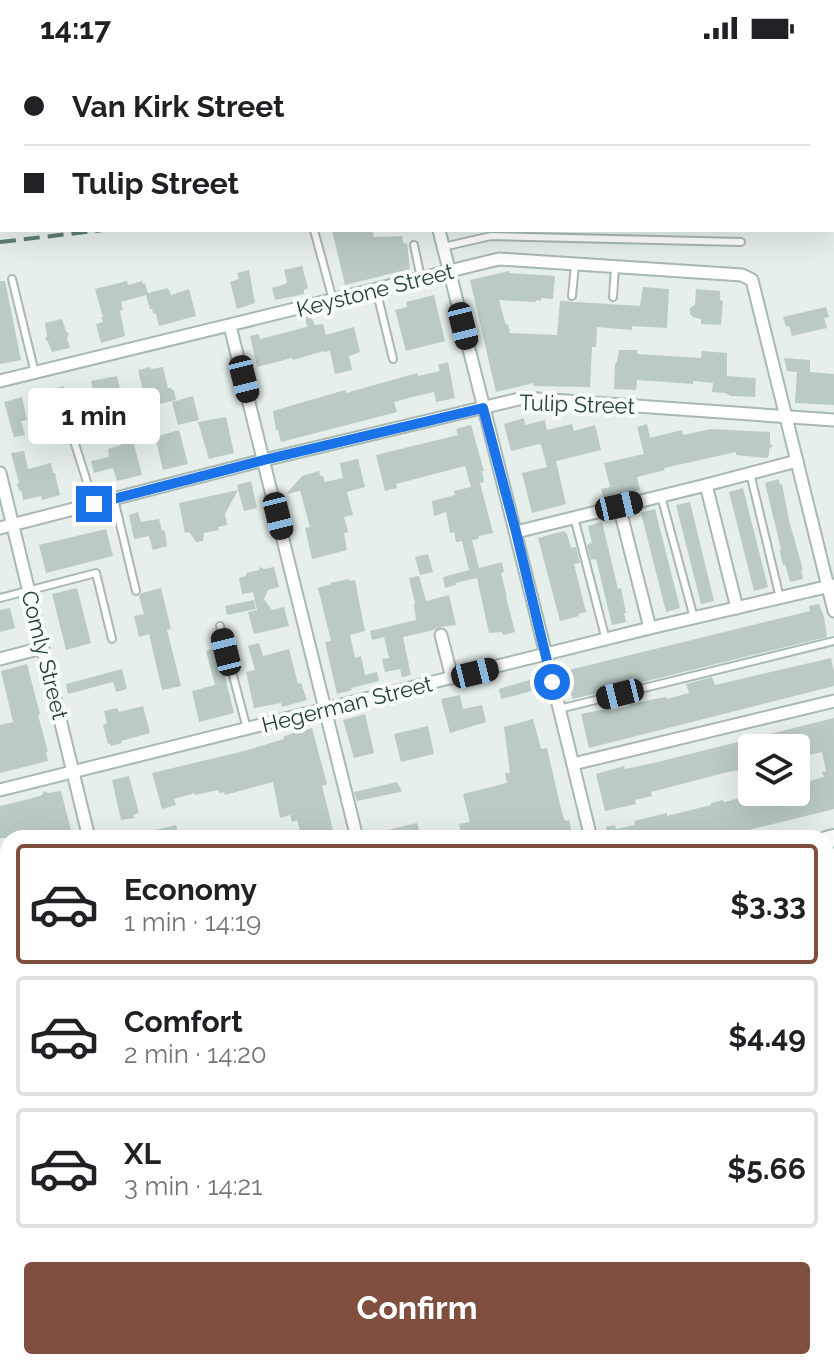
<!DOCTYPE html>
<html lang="en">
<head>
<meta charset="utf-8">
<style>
	body { margin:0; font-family:Raleway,sans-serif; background:#f2f2f2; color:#202124; height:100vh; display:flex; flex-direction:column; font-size:30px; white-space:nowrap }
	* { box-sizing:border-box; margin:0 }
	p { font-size:26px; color:#757577 }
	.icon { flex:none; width:44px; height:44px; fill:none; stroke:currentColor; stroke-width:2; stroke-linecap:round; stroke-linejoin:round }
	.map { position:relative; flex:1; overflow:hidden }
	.drawer { position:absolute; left:0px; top:774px; width:834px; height:540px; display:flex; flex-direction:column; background:#fff; border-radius:24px 24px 0 0; box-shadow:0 8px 32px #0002 }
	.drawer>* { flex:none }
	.banner { position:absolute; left:0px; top:0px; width:834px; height:176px; box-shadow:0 8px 32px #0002; display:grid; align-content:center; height:176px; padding:0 24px; background:#fff }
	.tools { position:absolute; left:738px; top:678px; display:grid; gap:16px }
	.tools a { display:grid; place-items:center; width:72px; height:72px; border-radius:8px; background:#fff; box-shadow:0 8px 32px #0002; font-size:40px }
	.end { position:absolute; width:36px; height:36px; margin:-18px; border:10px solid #1a73e8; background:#fff; box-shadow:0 0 0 4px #fff }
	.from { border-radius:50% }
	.bubble { position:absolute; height:56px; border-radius:8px; background:#fff; box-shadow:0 8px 32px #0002; font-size:26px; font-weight:700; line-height:56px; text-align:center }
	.car { position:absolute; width:24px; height:48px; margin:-24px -12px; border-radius:10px; box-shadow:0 0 6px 2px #0007; background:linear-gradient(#222 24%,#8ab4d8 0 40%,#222 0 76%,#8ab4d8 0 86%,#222 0) }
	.banner b { display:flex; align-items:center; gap:28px; height:76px; font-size:30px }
	.banner b+b { border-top:2px solid #e0e0e0 }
	.banner i { width:20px; height:20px; background:#202124 }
	ul { padding:14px 0 0; list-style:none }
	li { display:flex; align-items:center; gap:24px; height:120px; margin:0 16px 12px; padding:0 8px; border:4px solid #e0e0e0; border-radius:8px }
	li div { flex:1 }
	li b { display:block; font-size:30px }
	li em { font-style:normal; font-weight:700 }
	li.on { border-color:#7f4e3f }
	li>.icon { width:72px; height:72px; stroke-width:1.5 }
	.cta { display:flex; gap:16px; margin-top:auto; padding:16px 24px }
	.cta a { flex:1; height:92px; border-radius:8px; background:#7f4e3f; color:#fff; font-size:32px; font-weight:700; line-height:92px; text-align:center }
	.status { display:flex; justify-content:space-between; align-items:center; height:56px; padding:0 40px; background:#fff; direction:ltr }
	.status svg { height:22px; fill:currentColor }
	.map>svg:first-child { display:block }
</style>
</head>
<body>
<div class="status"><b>14:17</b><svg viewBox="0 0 49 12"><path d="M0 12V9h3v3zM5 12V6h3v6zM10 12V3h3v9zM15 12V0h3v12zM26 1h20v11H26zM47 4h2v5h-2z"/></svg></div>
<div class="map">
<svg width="834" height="1314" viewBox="0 0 834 1314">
	<rect width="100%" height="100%" fill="#e6efeb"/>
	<!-- green -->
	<path fill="#bfe0c8" d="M834 805V1039L826 1041V807Z"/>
	<!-- building -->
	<g fill="#bbcac4">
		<path d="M332 174H372L374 181 402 180 404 188 407 187 410 213 345 229Z"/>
		<path d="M302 210 308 232 304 234V238L275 244 272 232 285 228 287 226 284 214Z"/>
		<path d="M249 214 255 247 237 253 230 226 239 223 237 217Z"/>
		<path d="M509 215V217L555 220 553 243 541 242V245L536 244V246L499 244 506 269 508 268 510 277 557 279 560 245 640 250 643 231 669 233 667 272 632 270V274L597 271 596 291H592L590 331 533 330 534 327 496 336 470 224Z"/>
		<path d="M0 225H5L21 304 0 308Z"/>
		<path d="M127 225 128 229 142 225 143 228 145 227 148 237 168 232 171 239 189 233 196 260 159 270 156 258 153 257 152 253H150L146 239 121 246 123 254 120 255 125 280 101 287 96 268 103 266 101 261H103L95 233Z"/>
		<path d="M696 233 720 235V244L723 245 721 269 701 268V263L693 261 690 258V252L695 249Z"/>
		<path d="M434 239 445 285 406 295 395 254 407 251 406 246Z"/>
		<path d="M826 251 829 261 824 262 827 272 792 280 789 270 786 271 783 261Z"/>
		<path d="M310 258 315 269 323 268 326 279 354 271 360 296 349 300 352 314 335 318 330 295 324 296V295L293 304 292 302 257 311 250 280 259 278 260 283 307 271 305 259Z"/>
		<path d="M62 263 66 275 69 278 67 282 70 292 52 296 48 286 45 283 47 280 45 267Z"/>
		<path d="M619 294H637V298L701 302 702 295 727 297V320L756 322 755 341 731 340 725 337 712 336 713 327 693 325V328L637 324 636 334 614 333 615 308 617 305Z"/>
		<path d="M784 302 810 304V316L834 318V349L795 347 797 316 787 315Z"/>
		<path d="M448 306 455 342 436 346 434 336 412 341 394 346 397 356 281 386 278 374H276L273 355 345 334 346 337 417 317 418 320 440 315 438 309Z"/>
		<path d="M150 311 151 313 163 311 168 332H171L172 334H174L176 344 147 351 138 314Z"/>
		<path d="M117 320 125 353 99 358 91 325Z"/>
		<path d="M64 330 68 347 72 349 70 353 75 372 63 375 65 383 56 386 48 359 45 357 47 352 43 336Z"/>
		<path d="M193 340 199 364 178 369 172 346Z"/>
		<path d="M22 341 27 364 21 365 25 379 14 381 4 346Z"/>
		<path d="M226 361 234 397 209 403 198 366Z"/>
		<path d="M524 362 525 369 545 364 547 374 572 368 574 375 595 369 601 394 556 405 566 448 532 457 522 417 547 411 541 389 539 388 511 395 504 368Z"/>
		<path d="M647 368 650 382 682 374 683 379 711 373 770 376V387L773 390 769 393V399L767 402 736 399V396L664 412 665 414 637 421 640 434 604 443 601 433 610 431 604 407 644 398 637 371Z"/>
		<path d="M471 369 484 415H482L484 426 480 427 493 477 479 480 478 483 472 484 479 512 502 506 504 516 501 517 507 541H506L515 576 503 579 502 576 489 577 477 522 455 527 456 529 445 532 443 521 469 514 462 485 456 486 454 476 450 477 446 456 434 460 432 445 455 439 454 435 471 431 465 410 396 428 397 432 385 435 376 399 458 379 456 373Z"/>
		<path d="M179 374 188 408 163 414 155 381Z"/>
		<path d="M133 385 142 419 117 425 113 412 94 417 91 405 109 401 108 393Z"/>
		<path d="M24 395 28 413 51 407 53 417H55L60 439 42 444 41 440 23 444 22 436 19 434 17 428 19 427 11 397Z"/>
		<path d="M358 403 365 431 347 436 353 459 344 461 348 476 344 477 347 494 312 503 305 472 310 471 301 438 300 435 286 438 302 420 319 415 320 420H323L325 426 343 422 340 407Z"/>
		<path d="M779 423 780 429 782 428 789 464 803 514H801L803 523 790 526 785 508 783 509 781 501 780 494 781 493 765 427Z"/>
		<path d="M251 425 257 452 244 455 238 434 225 458 227 469 218 471 219 474 204 477 203 485 196 486 189 476 185 477 179 447 238 434 237 429Z"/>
		<path d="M743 432 768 531 754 535 729 436Z"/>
		<path d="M690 446 714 545 701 548 676 449Z"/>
		<path d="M655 453 680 552 666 556 641 457Z"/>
		<path d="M138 456 141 466 159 463 162 474 165 475 167 490 153 494 149 480 134 483 129 459Z"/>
		<path d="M602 466 618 533 621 532 626 557H624L626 566 612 569 596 503 591 504 587 489 592 487 588 470Z"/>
		<path d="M106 473 113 500 46 517 39 489Z"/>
		<path d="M564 475 567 478 571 492 576 491 580 507 574 508 586 556 578 558 579 560 560 565 538 482Z"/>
		<path d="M428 498 433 516 420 519 415 501Z"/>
		<path d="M260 511 264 513 274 511 279 531 268 534 264 543 272 554 284 551 289 570 254 578 248 556 257 554 253 536 242 538 239 522 246 520V517L259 514Z"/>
		<path d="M419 520 426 545 449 539 456 569 440 571 434 574 403 581 411 619 402 621 400 613 385 616 382 603 389 602 384 581 372 584 370 575 416 564 414 549 415 547 409 522Z"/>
		<path d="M349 523V525L355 524 365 575 350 579 355 602 361 600 365 619 377 616 379 625 351 632 352 634 337 638 325 586 331 585 318 532 331 528 330 527Z"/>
		<path d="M77 532 91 587 66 594 52 538Z"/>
		<path d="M161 532 171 573 167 574 181 630 162 634 149 578 139 581 134 560 144 558 139 540 142 537Z"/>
		<path d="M254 544 256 553 227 559 225 550Z"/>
		<path d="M819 548 824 561 827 581 577 642 573 643 570 636 565 615 810 555 809 550Z"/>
		<path d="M10 552 15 572 0 576V554Z"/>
		<path d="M259 587 263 600 289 593 298 628 301 627 307 644 282 651 281 647 254 652 246 616 255 614 248 590Z"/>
		<path d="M218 592 234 657 199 666 192 635 215 629 206 595Z"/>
		<path d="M831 602 834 616V630L589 692 581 658 611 652V654L629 650V648L666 641 667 643 689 637 686 628 712 621 715 629Z"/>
		<path d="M27 608 40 658 38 659 48 696H46L48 705 0 717V669L13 666 1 615Z"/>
		<path d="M122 613 127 633 116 636 113 626 68 638 66 628Z"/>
		<path d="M533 623 536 634 501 643 499 633Z"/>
		<path d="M460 639 463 653 482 649 486 666 450 677 441 643Z"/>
		<path d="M143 650 150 677 121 685 122 687 111 690 110 687 108 688 103 669 107 667 104 655 117 652 119 656Z"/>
		<path d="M365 658 374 697 354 702 343 664Z"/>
		<path d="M834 662V753L716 782H599V778L607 776 606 771 615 769 616 773 635 769 634 765 667 757V760L711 749V747L723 744 724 746 765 736H796V726L805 724 806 726 824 721 822 716 826 715 822 696 796 702V692H752V714L740 717V714L728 716 651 736 652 740 635 744 636 748 605 755 596 718 624 710 625 713 658 706Z"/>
		<path d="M533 663 541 693 547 692 562 757 565 765 569 764 573 782H462L459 768 470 766 463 738 507 727 505 717H510L504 671Z"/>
		<path d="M428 670 434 698 401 706 394 678Z"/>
		<path d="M312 672 327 728 322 730 335 782H302L297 764 292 766 290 759 280 762 273 726 225 739 224 736 220 737 218 734 195 739V737L174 743 176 749 162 753 152 717 244 695 284 683 283 681 293 677Z"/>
		<path d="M129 720 139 757 133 759 134 762 121 764 112 724Z"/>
		<path d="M397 726 402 735 400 736 357 745 354 736Z"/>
		<path d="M44 735 48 737 61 735 73 782H0V750L33 742 42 739Z"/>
		<path d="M417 767 420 776 398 782H372L371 778Z"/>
		<path d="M176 769 179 780 168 782H138V778Z"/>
	</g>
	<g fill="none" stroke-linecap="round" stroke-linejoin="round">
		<!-- lane casing -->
		<g stroke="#a8b8b2" stroke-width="10">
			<g id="lane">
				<path d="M314 174 333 244"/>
				<path d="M414 189 421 222"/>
				<path d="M443 191 491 180 741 186"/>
				<path d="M12 223 35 317"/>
				<path d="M376 233 393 303"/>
				<path d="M572 240 575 208"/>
				<path d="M613 241 615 211"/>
				<path d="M75 388 94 448"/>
				<path d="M750 417 780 542"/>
				<path d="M661 440 694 562"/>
				<path d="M114 443 136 535"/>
				<path d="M574 461 606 584"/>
				<path d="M0 542 96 517 112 583"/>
				<path d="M220 570 247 673"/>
				<path d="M559 653 834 585"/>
			</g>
		</g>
		<!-- street casing -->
		<g stroke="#a8b8b2" stroke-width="15">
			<g id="street">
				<path d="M397 0 398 2"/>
				<path d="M439 174C490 376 542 579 591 782"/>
				<path d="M230 270 357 782"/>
				<path d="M0 325 499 203 742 219 752 224 834 555"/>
				<path d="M0 417 89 782"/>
				<path d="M706 429 737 552"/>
				<path d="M619 450 650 572"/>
				<path d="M0 472 264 404 523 342 834 364"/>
				<path d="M516 476 706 429 797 405"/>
				<path d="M441 579 452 622"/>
				<path d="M0 603 42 592"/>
				<path d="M573 708 834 645"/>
				<path d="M0 734 650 572 834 529"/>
				<path d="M0 865 8 863"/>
				<path d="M826 1054 834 1052"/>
				<path d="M0 1079 8 1110"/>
				<path d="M0 1258 8 1256"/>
				<path d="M57 1306 59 1314"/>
				<path d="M220 1306 222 1314"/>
				<path d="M488 1306 490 1314"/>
				<path d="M719 1306 721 1314"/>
			</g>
		</g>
		<!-- secondary casing -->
		<g stroke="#a4bbb3" stroke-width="20">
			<g id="secondary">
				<path d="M826 784 834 782"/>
				<path d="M0 989 8 988"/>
			</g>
		</g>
		<!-- primary casing -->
		<g stroke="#c2cac8" stroke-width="22">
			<g id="primary">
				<path d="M29 2 36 0"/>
				<path d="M0 9H2"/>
				<path d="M826 1294 834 1292"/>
				<path d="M761 1314 778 1306"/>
				<path d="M821 1314 834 1311"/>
			</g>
		</g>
		<!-- highway casing -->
		<g stroke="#c2cac8" stroke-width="24">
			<g id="highway">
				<path d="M177 2 185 0"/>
				<path d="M260 2 268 0"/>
				<path d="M0 48H2"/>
				<path d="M0 65H2"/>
			</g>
		</g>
		<!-- lane -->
		<use href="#lane" stroke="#fff" stroke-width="6"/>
		<!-- street -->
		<use href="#street" stroke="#fff" stroke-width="11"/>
		<!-- secondary -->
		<use href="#secondary" stroke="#fff" stroke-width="16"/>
		<!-- primary -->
		<use href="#primary" stroke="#6aa596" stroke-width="18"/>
		<!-- highway -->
		<use href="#highway" stroke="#2f6f62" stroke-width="20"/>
		<!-- rail -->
		<g stroke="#5f7d75" stroke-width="4" stroke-dasharray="16 8" stroke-linecap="butt">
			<path d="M832 122H834"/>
			<path d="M832 137H834"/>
			<path d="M0 171H2"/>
			<path d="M0 186 103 174"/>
		</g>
	</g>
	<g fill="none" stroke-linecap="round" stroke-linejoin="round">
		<!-- route -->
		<path stroke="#1a73e8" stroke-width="10" d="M94 448 264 404 483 352 516 476 552 626"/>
	</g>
	<g text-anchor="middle" stroke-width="8" stroke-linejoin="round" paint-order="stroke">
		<!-- street labels -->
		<g font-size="22" fill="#24423a" stroke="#f7fbf9">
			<text transform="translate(375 234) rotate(-14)" y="8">Keystone Street</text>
			<text transform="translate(577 348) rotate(2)" y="8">Tulip Street</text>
			<text transform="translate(45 599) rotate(76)" y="8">Comly Street</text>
			<text transform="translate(347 648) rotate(-14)" y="8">Hegerman Street</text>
		</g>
	</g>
</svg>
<div class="tools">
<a><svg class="icon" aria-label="layers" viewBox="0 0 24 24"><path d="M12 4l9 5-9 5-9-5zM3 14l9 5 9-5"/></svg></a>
</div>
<i class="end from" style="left:552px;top:626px"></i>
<i class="end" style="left:94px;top:448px"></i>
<div class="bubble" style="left:28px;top:332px;width:132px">1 min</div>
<i class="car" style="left:463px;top:270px;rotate:166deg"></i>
<i class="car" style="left:244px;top:323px;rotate:166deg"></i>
<i class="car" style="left:619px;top:450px;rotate:77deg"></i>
<i class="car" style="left:278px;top:460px;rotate:166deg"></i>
<i class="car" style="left:226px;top:596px;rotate:346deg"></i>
<i class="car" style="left:475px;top:617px;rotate:76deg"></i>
<i class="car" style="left:620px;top:638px;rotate:256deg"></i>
<div class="banner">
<b><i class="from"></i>Van Kirk Street</b>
<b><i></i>Tulip Street</b>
</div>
<section class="drawer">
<ul>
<li class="on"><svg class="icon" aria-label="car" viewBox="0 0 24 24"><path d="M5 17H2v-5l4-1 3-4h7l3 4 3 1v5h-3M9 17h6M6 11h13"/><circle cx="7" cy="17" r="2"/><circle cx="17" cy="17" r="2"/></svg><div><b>Economy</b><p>1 min · 14:19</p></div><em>$3.33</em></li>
<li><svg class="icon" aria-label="car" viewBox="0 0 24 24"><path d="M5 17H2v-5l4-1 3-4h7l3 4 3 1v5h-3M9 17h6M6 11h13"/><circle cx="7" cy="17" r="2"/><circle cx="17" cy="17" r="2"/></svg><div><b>Comfort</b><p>2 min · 14:20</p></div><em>$4.49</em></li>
<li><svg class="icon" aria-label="car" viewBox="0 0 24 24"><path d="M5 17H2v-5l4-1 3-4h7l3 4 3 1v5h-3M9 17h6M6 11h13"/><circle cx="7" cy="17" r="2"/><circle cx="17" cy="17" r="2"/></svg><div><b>XL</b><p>3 min · 14:21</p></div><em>$5.66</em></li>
</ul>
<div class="cta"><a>Confirm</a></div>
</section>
</div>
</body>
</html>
